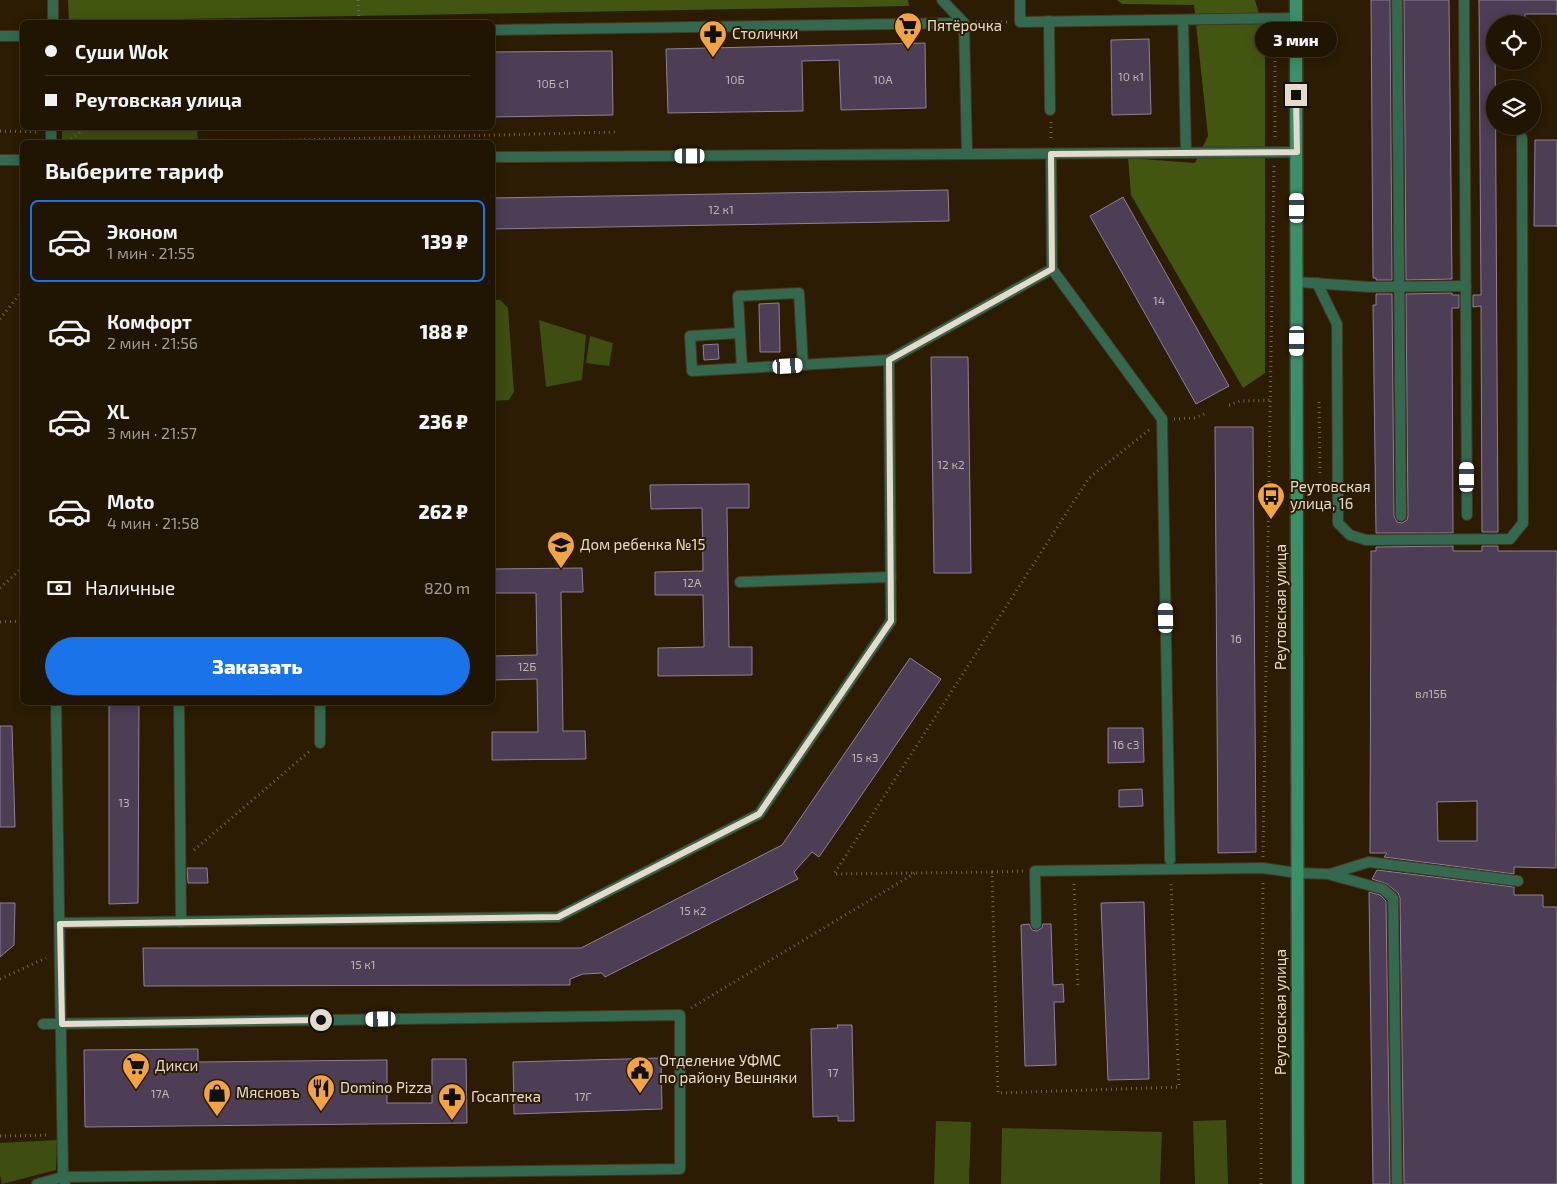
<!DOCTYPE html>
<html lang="ru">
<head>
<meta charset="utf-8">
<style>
	body { margin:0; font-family:"Exo 2",sans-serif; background:#281e0c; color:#f1f3f6; height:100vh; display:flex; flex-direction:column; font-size:19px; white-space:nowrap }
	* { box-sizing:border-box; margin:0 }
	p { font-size:16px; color:#a29f99 }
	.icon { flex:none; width:28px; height:28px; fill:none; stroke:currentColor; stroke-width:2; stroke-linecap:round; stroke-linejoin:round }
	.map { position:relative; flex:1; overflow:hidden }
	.details { position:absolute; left:20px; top:140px; width:475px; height:565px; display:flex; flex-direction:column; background:#201502; border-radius:8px; box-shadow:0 2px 12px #0003,0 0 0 1px #3d3424 }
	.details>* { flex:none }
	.guide { position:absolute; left:20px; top:20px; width:475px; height:110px; border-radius:8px; box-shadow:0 2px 12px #0003,0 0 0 1px #3d3424; display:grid; align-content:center; height:110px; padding:0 25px; background:#201502 }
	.controls { position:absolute; left:1486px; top:15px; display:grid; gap:10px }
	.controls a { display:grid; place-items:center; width:55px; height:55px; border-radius:50%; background:#201502; box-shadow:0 2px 12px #0003,0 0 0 1px #3d3424; font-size:25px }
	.end { position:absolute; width:22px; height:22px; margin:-11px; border:6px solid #e5dbcd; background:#111; box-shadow:0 0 0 2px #111 }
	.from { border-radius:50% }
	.bubble { position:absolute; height:35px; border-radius:18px; background:#201502; box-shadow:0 2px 12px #0003,0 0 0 1px #3d3424; font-size:16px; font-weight:800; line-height:35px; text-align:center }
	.car { position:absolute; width:15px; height:30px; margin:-15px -8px; border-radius:6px; box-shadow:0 0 4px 1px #0007; background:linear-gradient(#fff 24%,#345 0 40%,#fff 0 76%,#345 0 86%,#fff 0) }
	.guide b { display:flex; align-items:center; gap:18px; height:48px; font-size:19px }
	.guide b+b { border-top:1px solid #3d3424 }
	.guide i { width:12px; height:12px; background:#f1f3f6 }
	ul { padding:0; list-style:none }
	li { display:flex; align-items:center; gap:15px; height:82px; margin:0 10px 8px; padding:0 15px; border:2px solid transparent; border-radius:8px }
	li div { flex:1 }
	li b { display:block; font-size:19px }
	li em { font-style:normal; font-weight:800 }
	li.on { border-color:#1a73e8 }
	li>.icon { width:45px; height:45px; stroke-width:1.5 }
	h2 { padding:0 25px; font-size:22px; line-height:60px }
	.pay { display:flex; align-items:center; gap:12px; height:55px; padding:0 25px; font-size:19px }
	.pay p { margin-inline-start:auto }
	.cta { display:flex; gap:10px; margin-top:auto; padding:10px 25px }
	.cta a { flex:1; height:58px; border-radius:30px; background:#1a73e8; color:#fff; font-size:20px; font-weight:800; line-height:58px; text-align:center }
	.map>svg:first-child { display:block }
</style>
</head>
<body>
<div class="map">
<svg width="1557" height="1184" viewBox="0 0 1557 1184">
	<rect width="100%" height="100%" fill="#2b1c03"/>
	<!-- green -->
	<g fill="#3d4e10">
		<path d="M62 128H197L198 142H62Z"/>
		<path d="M493 300H500L508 308 514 392 509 400 493 401Z"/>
		<path d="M539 320 586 335 582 380 546 387Z"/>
		<path d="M590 336 613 343 609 366 586 363Z"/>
		<path d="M1226 1120 1228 1184H1195L1193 1121Z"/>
		<path d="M936 1121 971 1122 969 1184H934Z"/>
		<path d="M1002 1128 1162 1132 1160 1184H1001Z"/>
		<path d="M57 1140 56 1170 2 1184 0 1175V1143Z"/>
	</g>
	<!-- forest -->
	<g fill="#435611">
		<path d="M68 0H908L909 6 69 21Z"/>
		<path d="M1117 0H1255L1265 34V373L1243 388 1131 195 1128 158 1195 163 1208 136 1194 5 1122 4Z"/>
	</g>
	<!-- building -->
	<g fill="#4d3d55" stroke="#907f9a" fill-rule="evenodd">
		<path d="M1371 0H1390L1392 280H1376V278H1373Z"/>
		<path d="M1404 0H1449L1452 279 1406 280Z"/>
		<path d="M1479 0H1557V14H1525V24H1495L1498 532H1482L1481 306 1473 307V295H1481Z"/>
		<path d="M1149 39 1151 114 1112 115 1111 40Z"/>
		<path d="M925 43 926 108 841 110 839 60 802 61 803 111 668 113 666 49Z"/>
		<path d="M612 51 613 115 492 117V52Z"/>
		<path d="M1535 140H1557V226H1534Z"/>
		<path d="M948 190 949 221 492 229V198Z"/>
		<path d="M1123 197 1229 386 1196 404 1090 216Z"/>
		<path d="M1452 293V295H1459V308H1452L1453 533H1376L1373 305H1376V294H1392L1394 516 1397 522 1402 523 1407 520 1408 516 1406 294Z"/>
		<path d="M779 303 780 352H760L759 304Z"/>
		<path d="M718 344 719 359 704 360 703 345Z"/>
		<path d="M931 357H968L971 573H934Z"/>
		<path d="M1215 427H1253L1256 852 1218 853Z"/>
		<path d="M749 484V508H727L729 647H752V675L658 676V648L704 647 703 595H655V572L703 571 702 508 651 509 650 485Z"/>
		<path d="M1453 546V551H1482V546H1498V551H1557L1556 868 1514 867V874L1384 857 1387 853H1370L1371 551H1376V547ZM1477 801V841H1438L1437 802Z"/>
		<path d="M582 568 583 592H561L563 731H585L586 759 492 760V732H538L537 679 492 680V656L537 655 536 593H492V569Z"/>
		<path d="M910 658 941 679 819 857 812 852 794 872 798 879 605 977 602 973 583 974 570 979V985L144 986 143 948H581L782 845Z"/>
		<path d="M109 702H139L138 903 109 904Z"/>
		<path d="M0 726H12L15 827H0Z"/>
		<path d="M1108 728H1143L1144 762 1108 763Z"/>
		<path d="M1142 789 1143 806 1119 807V790Z"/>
		<path d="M187 868H207L208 883H188Z"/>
		<path d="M1377 870 1514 887V895H1543V907H1557V1184H1404L1400 898 1398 893 1387 884 1372 879Z"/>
		<path d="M1369 892 1380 895 1386 901 1390 1184H1373Z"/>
		<path d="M1144 902 1149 1079 1108 1080 1101 903Z"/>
		<path d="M0 903H15L14 945 0 957Z"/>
		<path d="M1029 924 1032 930 1037 931 1042 928 1043 924H1051L1053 985 1063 984 1064 1002H1054L1056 1065 1025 1066 1021 925Z"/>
		<path d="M837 1025H852L854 1121H838V1116L813 1117 811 1029 838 1028Z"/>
		<path d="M198 1049V1062L387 1060V1103H432V1059H466L467 1123 85 1127 84 1050Z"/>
		<path d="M661 1058 662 1109 514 1114 513 1062Z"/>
	</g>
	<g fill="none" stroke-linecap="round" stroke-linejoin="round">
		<!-- lane casing -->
		<g stroke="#45371f" stroke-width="12">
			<g id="lane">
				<path d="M53 0V22"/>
				<path d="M942 0 964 23 967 154"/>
				<path d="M1020 0V22L1296 18"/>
				<path d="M1397 0 1401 516"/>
				<path d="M1464 0 1467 515"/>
				<path d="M1183 20 1186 153"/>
				<path d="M1049 21 1050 110"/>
				<path d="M492 30 964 23"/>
				<path d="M0 36H22"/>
				<path d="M51 142V128"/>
				<path d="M492 157 1297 152"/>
				<path d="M0 160H22"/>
				<path d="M1052 269 1162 419 1170 860"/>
				<path d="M1297 282 1370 287 1466 286"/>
				<path d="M1317 283 1337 324 1338 523 1350 535 1366 540 1510 539 1523 523 1522 138"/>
				<path d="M740 333 742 368"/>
				<path d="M803 365 799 293 738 296 740 333 690 336 692 371 889 360"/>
				<path d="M740 582 891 577"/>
				<path d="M56 702 63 1177 65 1184"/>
				<path d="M179 702 181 922"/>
				<path d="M320 702V743"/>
				<path d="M1331 875 1383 889 1393 898 1397 1184"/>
				<path d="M60 923 558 917 759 814 891 621 889 360 1052 269 1051 154"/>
				<path d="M1036 924 1035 871 1263 868 1297 873 1330 874 1369 862 1518 881"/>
				<path d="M37 1184 63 1177 680 1169V1015L43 1024"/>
			</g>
		</g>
		<!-- secondary casing -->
		<g stroke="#45371f" stroke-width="15">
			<path id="secondary" d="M1296 0 1298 1184"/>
		</g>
		<!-- path -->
		<g stroke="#726550" stroke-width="3" stroke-dasharray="1 4" stroke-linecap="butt">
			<path d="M358 0 359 22"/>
			<path d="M976 22H1007"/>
			<path d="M1275 31V139"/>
			<path d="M1051 122V141"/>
			<path d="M0 131 39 132"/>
			<path d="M67 142 86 128"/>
			<path d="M219 142 617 132"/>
			<path d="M0 319 22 291"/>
			<path d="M1319 402 1320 474"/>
			<path d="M1229 405 1241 401 1271 400"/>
			<path d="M1174 419 1194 418 1207 413"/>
			<path d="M1149 430 1089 478 834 874 992 872 998 1093 1179 1087 1171 882"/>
			<path d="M0 588 22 568"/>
			<path d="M0 622 22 621"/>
			<path d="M194 850 311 750"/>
			<path d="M1263 857 1274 166"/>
			<path d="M992 872 1024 871"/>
			<path d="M1074 884 1078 989"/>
			<path d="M0 979 46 958"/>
			<path d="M691 1008 915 873"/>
			<path d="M0 1136 50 1135"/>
			<path d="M1261 1184 1263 881"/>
		</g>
		<!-- lane -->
		<use href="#lane" stroke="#34684f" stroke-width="10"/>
		<!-- secondary -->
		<use href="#secondary" stroke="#399169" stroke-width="12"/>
	</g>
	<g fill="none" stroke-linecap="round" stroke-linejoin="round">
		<!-- route -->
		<path stroke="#e5dbcd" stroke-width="6" d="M321 1020 62 1024 60 924 558 917 759 814 891 621 889 360 1052 269 1051 154 1297 152 1296 95"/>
	</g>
	<!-- icons -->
	<defs>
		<g id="supermarket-pin" transform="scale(1.4375)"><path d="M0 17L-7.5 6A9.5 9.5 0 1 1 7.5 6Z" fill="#f3a442" stroke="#2b1c03"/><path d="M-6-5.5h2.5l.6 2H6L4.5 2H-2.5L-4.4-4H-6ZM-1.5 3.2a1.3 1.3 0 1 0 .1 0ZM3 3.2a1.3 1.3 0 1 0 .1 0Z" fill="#111"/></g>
		<g id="pharmacy-pin" transform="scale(1.4375)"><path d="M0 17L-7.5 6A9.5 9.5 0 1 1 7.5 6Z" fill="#f3a442" stroke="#2b1c03"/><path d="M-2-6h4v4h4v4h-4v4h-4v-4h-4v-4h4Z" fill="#111"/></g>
		<g id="bus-pin" transform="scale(1.4375)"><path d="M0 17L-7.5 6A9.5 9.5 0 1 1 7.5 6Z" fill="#f3a442" stroke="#2b1c03"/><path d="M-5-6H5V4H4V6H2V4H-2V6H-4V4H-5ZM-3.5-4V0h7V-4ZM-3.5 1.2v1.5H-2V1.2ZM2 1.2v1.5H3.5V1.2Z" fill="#111"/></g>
		<g id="school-pin" transform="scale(1.4375)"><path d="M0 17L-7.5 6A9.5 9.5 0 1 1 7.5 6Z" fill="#f3a442" stroke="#2b1c03"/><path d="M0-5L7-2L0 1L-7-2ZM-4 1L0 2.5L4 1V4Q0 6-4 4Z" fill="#111"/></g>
		<g id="civic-pin" transform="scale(1.4375)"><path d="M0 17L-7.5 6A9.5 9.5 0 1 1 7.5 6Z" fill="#f3a442" stroke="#2b1c03"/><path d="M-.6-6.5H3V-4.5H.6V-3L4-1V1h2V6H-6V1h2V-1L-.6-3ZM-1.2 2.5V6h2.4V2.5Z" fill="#111"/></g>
		<g id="restaurant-pin" transform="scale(1.4375)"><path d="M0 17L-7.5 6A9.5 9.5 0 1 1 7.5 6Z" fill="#f3a442" stroke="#2b1c03"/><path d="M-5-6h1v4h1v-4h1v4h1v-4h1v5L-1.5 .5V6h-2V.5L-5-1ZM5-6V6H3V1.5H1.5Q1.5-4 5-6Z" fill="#111"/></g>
		<g id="shop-pin" transform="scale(1.4375)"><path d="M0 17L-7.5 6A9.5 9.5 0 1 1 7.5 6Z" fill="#f3a442" stroke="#2b1c03"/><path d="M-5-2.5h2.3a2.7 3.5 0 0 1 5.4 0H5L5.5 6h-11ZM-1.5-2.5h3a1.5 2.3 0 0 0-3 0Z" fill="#111"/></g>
	</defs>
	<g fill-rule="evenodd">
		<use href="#supermarket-pin" x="908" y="26"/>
		<use href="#pharmacy-pin" x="713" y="34"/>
		<use href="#bus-pin" x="1271" y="496"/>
		<use href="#school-pin" x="561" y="545"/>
		<use href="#supermarket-pin" x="136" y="1066"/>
		<use href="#civic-pin" x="640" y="1070"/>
		<use href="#restaurant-pin" x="321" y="1088"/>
		<use href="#shop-pin" x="217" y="1093"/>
		<use href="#pharmacy-pin" x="452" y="1097"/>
	</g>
	<g text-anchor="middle" stroke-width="4" stroke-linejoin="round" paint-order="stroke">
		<!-- number labels -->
		<g font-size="12" fill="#bfb4af">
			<text x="1131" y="81">10 к1</text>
			<text x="735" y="84">10Б</text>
			<text x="883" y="84">10А</text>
			<text x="553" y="88">10Б с1</text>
			<text x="721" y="214">12 к1</text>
			<text x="1159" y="305">14</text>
			<text x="951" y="469">12 к2</text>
			<text x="692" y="587">12А</text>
			<text x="1236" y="643">16</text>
			<text x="527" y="671">12Б</text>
			<text x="1431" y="698">вл15Б</text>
			<text x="1126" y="749">16 с3</text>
			<text x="865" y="762">15 к3</text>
			<text x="124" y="807">13</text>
			<text x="693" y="915">15 к2</text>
			<text x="363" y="969">15 к1</text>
			<text x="833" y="1077">17</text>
			<text x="160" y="1098">17А</text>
			<text x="583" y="1101">17Г</text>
		</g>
		<!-- poi labels -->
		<g font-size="15" fill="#e5dbcd" stroke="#2b1c03" text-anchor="start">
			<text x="927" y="31">Пятёрочка</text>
			<text x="732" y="39">Столички</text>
			<text x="1290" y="492">Реутовская<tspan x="1290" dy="17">улица, 16</tspan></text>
			<text x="580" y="550">Дом ребенка №15</text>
			<text x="659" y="1066">Отделение УФМС<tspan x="659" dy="17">по району Вешняки</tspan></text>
			<text x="155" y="1071">Дикси</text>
			<text x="340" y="1093">Domino Pizza</text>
			<text x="236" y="1098">Мясновъ</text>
			<text x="471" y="1102">Госаптека</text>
		</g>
		<!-- street labels -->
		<g font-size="15" fill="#e5dbcd" stroke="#2b1c03">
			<text transform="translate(1281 607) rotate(-90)" y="5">Реутовская улица</text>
			<text transform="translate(1281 1012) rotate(-90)" y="5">Реутовская улица</text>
		</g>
	</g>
</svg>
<div class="controls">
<a><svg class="icon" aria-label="locate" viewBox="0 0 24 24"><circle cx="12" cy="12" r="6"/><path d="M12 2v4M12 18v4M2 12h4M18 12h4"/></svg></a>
<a><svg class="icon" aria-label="layers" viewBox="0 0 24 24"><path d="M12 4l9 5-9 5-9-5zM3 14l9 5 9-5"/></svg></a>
</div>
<i class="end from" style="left:321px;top:1020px"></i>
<i class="end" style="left:1296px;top:95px"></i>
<div class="bubble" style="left:1255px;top:22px;width:82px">3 мин</div>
<i class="car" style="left:690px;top:156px;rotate:270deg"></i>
<i class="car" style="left:1297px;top:208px;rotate:0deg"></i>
<i class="car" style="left:1297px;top:341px;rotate:180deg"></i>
<i class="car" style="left:788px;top:366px;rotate:87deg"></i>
<i class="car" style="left:1467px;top:477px;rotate:0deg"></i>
<i class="car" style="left:1166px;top:618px;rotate:359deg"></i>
<i class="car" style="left:381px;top:1019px;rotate:269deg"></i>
<div class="guide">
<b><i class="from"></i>Суши Wok</b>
<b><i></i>Реутовская улица</b>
</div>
<section class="details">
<h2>Выберите тариф</h2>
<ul>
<li class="on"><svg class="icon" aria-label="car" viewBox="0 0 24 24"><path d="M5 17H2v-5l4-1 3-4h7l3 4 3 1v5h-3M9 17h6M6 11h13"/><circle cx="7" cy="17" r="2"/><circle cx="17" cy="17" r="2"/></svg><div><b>Эконом</b><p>1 мин · 21:55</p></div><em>139 ₽</em></li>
<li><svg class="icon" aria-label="car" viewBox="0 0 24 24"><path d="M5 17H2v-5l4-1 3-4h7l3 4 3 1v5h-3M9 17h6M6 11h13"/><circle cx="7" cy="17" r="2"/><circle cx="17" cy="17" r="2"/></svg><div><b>Комфорт</b><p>2 мин · 21:56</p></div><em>188 ₽</em></li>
<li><svg class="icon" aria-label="car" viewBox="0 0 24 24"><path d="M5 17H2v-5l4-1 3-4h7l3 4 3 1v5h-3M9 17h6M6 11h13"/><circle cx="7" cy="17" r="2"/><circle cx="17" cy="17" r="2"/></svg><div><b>XL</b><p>3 мин · 21:57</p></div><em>236 ₽</em></li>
<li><svg class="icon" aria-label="car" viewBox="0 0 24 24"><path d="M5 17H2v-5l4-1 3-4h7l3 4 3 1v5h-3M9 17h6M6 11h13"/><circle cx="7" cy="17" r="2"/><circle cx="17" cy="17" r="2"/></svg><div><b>Moto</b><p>4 мин · 21:58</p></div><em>262 ₽</em></li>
</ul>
<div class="pay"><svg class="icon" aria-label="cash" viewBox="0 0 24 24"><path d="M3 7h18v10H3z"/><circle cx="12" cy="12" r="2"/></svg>Наличные<p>820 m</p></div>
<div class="cta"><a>Заказать</a></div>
</section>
</div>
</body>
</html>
